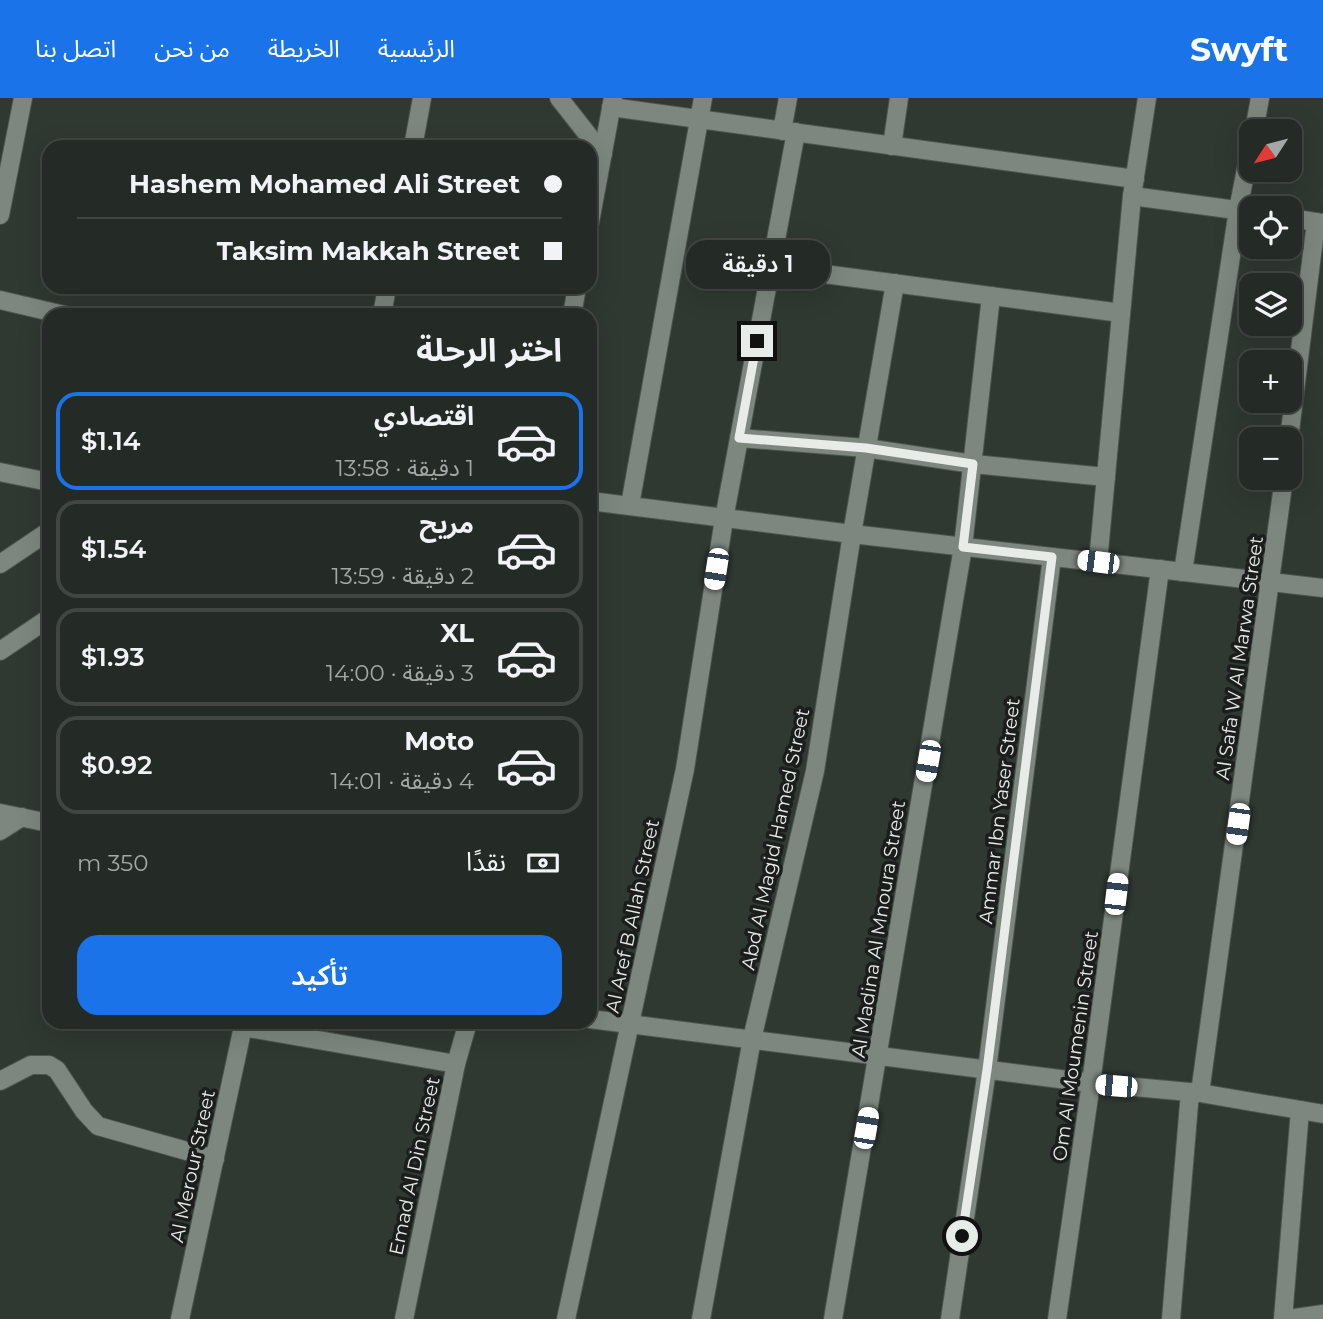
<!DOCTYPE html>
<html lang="ar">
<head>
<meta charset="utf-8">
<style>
	body { margin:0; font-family:Montserrat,"Noto Sans Arabic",sans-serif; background:#2c322e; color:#f1f3f6; direction:rtl; height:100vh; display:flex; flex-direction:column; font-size:26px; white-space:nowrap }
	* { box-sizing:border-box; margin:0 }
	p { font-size:23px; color:#a3a7a7 }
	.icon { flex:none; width:38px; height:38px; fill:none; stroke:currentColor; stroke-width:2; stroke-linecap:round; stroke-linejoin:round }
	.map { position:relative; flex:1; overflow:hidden; direction:ltr }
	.side { position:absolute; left:42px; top:210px; width:555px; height:721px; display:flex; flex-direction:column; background:#242a26; border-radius:21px; box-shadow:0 7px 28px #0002,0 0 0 2px #414643; direction:rtl }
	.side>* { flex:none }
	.top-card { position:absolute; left:42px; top:42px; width:555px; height:154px; border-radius:21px; box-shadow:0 7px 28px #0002,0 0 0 2px #414643; direction:rtl; display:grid; align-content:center; height:154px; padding:0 35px; background:#242a26 }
	.needle { width:46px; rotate:234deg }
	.controls { position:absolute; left:1239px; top:21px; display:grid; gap:14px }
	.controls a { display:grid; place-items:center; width:63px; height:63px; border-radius:14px; background:#242a26; box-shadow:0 7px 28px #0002,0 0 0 2px #414643; font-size:35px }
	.end { position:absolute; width:32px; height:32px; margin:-16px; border:9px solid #e7ece8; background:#111; box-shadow:0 0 0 4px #111 }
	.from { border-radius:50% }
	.bubble { position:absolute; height:49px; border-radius:21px; background:#242a26; box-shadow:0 7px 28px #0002,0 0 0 2px #414643; font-size:23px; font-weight:600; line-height:49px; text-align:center; direction:rtl }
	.car { position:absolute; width:21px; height:42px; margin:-21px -10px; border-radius:9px; box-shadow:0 0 5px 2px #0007; background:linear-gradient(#fff 24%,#345 0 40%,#fff 0 76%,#345 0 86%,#fff 0) }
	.top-card b { display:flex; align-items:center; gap:24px; height:66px; font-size:26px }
	.top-card b+b { border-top:2px solid #414643 }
	.top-card i { width:18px; height:18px; background:#f1f3f6 }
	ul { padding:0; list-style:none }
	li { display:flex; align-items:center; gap:21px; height:98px; margin:0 14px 10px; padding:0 21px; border:4px solid #414643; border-radius:21px }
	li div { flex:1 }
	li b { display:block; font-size:26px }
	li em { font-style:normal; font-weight:600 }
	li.selected { border-color:#1a73e8 }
	li>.icon { width:63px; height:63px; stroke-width:1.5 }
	h2 { padding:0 35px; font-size:32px; line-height:84px }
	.pay { display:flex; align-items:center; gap:18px; height:77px; padding:0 35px; font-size:26px }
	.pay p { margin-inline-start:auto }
	.button { display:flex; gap:14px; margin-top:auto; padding:14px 35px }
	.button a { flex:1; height:80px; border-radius:21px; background:#1a73e8; color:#fff; font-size:28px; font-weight:600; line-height:80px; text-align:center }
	header { display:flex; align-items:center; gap:42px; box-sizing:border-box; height:98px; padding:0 35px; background:#1a73e8; color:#fff }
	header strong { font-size:33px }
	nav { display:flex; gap:38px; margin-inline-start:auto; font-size:24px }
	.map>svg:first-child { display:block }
</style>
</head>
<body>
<header>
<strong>Swyft</strong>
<nav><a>الرئيسية</a><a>الخريطة</a><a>من نحن</a><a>اتصل بنا</a></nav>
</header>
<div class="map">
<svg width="1323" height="1221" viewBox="0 0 1323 1221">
	<rect width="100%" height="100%" fill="#303832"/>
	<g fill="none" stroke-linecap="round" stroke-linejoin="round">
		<!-- minor casing -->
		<g stroke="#4e5450" stroke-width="20">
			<g id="minor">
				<path d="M559 0 603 56"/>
				<path d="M1147 0 1132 98 1251 114"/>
				<path d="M611 9 1135 81"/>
				<path d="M782 33 788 0"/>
				<path d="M1254 33 1260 0"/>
				<path d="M892 48 899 0"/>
				<path d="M413 49 422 0"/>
				<path d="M0 117 23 0"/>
				<path d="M1290 120 1323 125"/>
				<path d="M590 124 613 0"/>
				<path d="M771 169 1121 215"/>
				<path d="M0 202 64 217"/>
				<path d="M382 217 387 189"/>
				<path d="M572 217 577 189"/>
				<path d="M739 340 866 350 973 366 1106 379"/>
				<path d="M1289 341 1316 124"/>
				<path d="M0 374 49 384"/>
				<path d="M590 403 852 436 1323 490"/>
				<path d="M630 407 703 0"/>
				<path d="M1098 464 1132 98"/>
				<path d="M0 466 49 433"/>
				<path d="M1183 474 1238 112 1251 46"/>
				<path d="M0 553 49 520"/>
				<path d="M0 715 49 725"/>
				<path d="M0 733 22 719"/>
				<path d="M590 921 1091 985 1200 995 1323 1016"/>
				<path d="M243 929 456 966"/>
				<path d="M0 983 31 967H49L57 972 84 1013 98 1028 215 1061"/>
				<path d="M1200 995 1284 380"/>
				<path d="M180 1221 244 924"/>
				<path d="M404 1221 456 966 468 924"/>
				<path d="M566 1221 685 671 724 421 796 34"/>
				<path d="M701 1221 752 941 815 673 852 436 895 185"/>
				<path d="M833 1221 963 449 991 198"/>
				<path d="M950 1221 987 972 1052 459"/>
				<path d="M1057 1221 1091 985 1160 471"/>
				<path d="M1171 1221 1190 994"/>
				<path d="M1283 1221 1300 1012"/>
				<path d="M1288 1221 1323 1216"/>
			</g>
		</g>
		<!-- minor -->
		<use href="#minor" stroke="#7d867f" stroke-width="18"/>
	</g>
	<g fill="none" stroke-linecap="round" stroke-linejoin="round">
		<!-- route -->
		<path stroke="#e7ece8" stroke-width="9" d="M757 243 739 340 866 350 973 366 963 449 1052 459 987 972 962 1138"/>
	</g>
	<g text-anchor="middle" stroke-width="7" stroke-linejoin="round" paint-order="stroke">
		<!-- street labels -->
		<g font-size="19" fill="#e7ece8" stroke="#1b1e1c">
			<text transform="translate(1239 560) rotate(-82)" y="7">Al Safa W Al Marwa Street</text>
			<text transform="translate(999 713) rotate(-83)" y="7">Ammar Ibn Yaser Street</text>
			<text transform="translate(775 741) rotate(-78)" y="7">Abd Al Magid Hamed Street</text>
			<text transform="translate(632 818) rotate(-78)" y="7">Al Aref B Allah Street</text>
			<text transform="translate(878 831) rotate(-81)" y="7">Al Madina Al Mnoura Street</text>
			<text transform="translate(1075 948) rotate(-82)" y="7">Om Al Moumenin Street</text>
			<text transform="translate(192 1068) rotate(-78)" y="7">Al Merour Street</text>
			<text transform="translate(414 1068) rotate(-78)" y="7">Emad Al Din Street</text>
		</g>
	</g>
</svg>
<div class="controls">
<a><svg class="needle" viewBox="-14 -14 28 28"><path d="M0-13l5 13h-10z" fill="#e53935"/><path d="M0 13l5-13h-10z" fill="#a3a7a7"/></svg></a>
<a><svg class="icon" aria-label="locate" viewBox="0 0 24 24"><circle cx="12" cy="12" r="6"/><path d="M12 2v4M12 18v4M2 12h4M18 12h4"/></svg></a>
<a><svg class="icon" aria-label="layers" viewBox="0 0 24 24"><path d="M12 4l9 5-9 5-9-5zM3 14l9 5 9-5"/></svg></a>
<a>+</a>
<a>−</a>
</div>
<i class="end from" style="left:962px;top:1138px"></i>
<i class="end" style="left:757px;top:243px"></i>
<div class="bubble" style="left:686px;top:142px;width:144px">1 دقيقة</div>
<i class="car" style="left:1098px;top:464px;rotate:277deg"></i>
<i class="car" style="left:716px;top:471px;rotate:189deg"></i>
<i class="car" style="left:928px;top:663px;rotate:190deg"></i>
<i class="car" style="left:1238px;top:726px;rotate:188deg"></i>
<i class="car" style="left:1116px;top:796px;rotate:7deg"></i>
<i class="car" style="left:1116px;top:988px;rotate:275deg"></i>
<i class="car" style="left:866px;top:1030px;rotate:10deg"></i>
<div class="top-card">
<b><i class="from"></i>Hashem Mohamed Ali Street</b>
<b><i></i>Taksim Makkah Street</b>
</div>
<section class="side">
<h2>اختر الرحلة</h2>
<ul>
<li class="selected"><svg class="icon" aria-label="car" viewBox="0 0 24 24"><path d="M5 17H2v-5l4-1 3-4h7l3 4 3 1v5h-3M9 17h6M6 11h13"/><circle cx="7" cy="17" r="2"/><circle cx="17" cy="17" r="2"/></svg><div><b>اقتصادي</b><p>1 دقيقة · 13:58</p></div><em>$1.14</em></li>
<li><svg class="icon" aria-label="car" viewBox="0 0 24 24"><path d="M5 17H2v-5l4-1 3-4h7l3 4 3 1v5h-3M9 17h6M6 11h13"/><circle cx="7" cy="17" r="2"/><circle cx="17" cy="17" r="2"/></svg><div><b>مريح</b><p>2 دقيقة · 13:59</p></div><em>$1.54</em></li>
<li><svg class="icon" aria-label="car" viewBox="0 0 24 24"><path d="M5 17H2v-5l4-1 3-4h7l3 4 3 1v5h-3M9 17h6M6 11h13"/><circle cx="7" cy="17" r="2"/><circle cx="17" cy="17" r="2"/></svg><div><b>XL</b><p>3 دقيقة · 14:00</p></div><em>$1.93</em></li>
<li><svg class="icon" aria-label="car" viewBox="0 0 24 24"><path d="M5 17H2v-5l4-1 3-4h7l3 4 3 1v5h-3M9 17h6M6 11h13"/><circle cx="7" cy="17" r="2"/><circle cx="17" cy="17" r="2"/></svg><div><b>Moto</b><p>4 دقيقة · 14:01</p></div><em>$0.92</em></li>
</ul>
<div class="pay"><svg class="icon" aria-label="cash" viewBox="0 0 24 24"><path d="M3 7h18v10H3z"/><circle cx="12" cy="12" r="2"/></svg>نقدًا<p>350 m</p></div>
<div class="button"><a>تأكيد</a></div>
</section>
</div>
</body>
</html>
